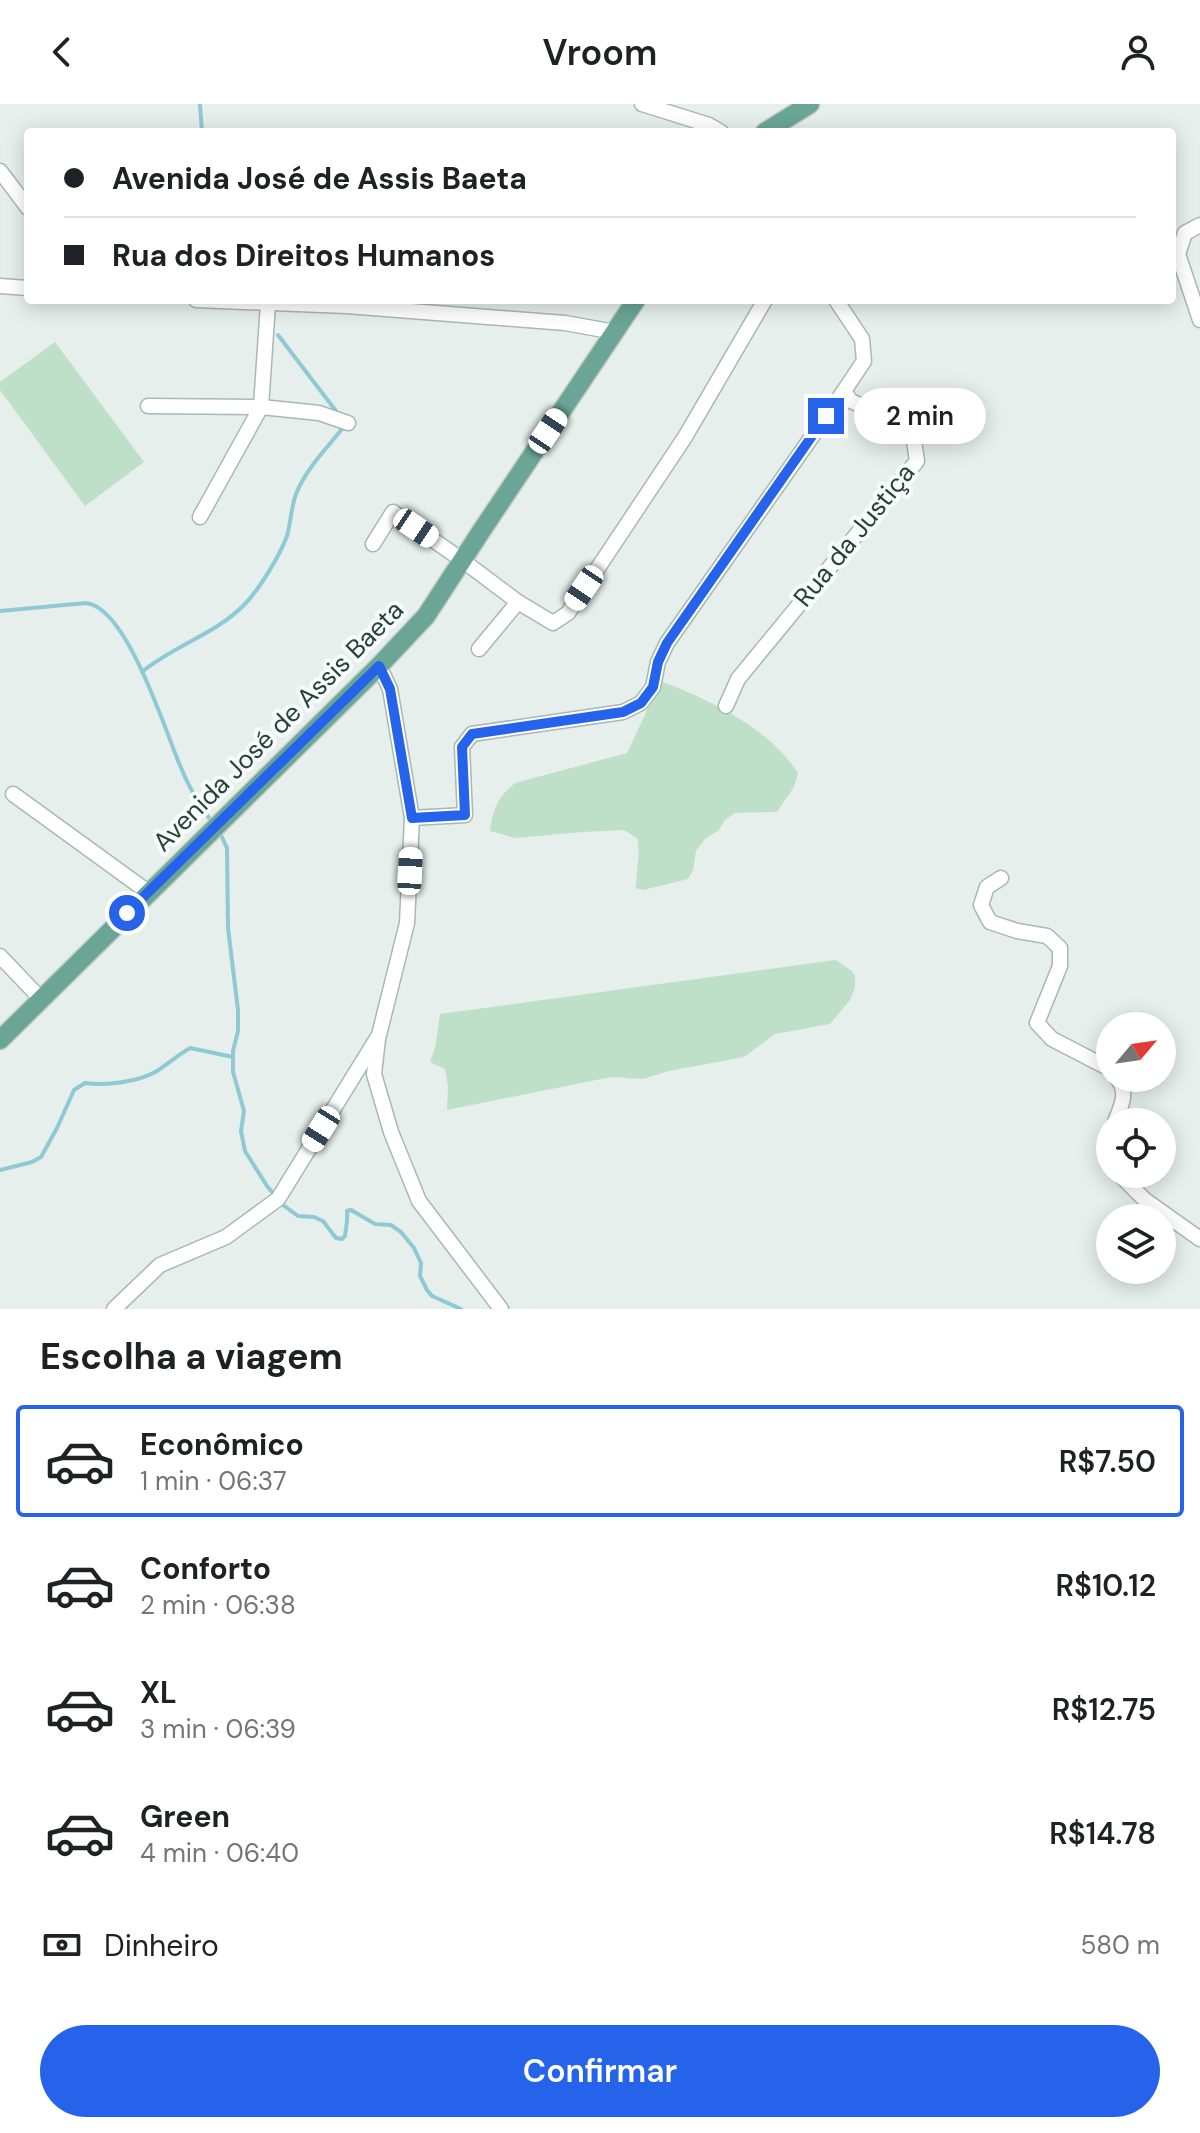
<!DOCTYPE html>
<html lang="pt">
<head>
<meta charset="utf-8">
<style>
	body { margin:0; font-family:"DM Sans",sans-serif; background:#f2f2f2; color:#202124; height:100vh; display:flex; flex-direction:column; font-size:30px; white-space:nowrap }
	* { box-sizing:border-box; margin:0 }
	p { font-size:26px; color:#757577 }
	.icon { flex:none; width:44px; height:44px; fill:none; stroke:currentColor; stroke-width:2; stroke-linecap:round; stroke-linejoin:round }
	.map { position:relative; height:1205px; overflow:hidden }
	.side { display:flex; flex-direction:column; background:#fff; flex:1 }
	.side>* { flex:none }
	.top-card { position:absolute; left:24px; top:24px; width:1152px; height:176px; border-radius:8px; box-shadow:0 4px 20px #0003; display:grid; align-content:center; height:176px; padding:0 40px; background:#fff }
	.needle { width:52px; rotate:61deg }
	.tools { position:absolute; left:1096px; top:908px; display:grid; gap:16px }
	.tools a { display:grid; place-items:center; width:80px; height:80px; border-radius:50%; background:#fff; box-shadow:0 4px 20px #0003; font-size:40px }
	.end { position:absolute; width:36px; height:36px; margin:-18px; border:10px solid #2563eb; background:#fff; box-shadow:0 0 0 4px #fff }
	.from { border-radius:50% }
	.bubble { position:absolute; height:56px; border-radius:28px; background:#fff; box-shadow:0 4px 20px #0003; font-size:26px; font-weight:600; line-height:56px; text-align:center }
	.car { position:absolute; width:24px; height:48px; margin:-24px -12px; border-radius:10px; box-shadow:0 0 6px 2px #0007; background:linear-gradient(#fff 24%,#345 0 40%,#fff 0 76%,#345 0 86%,#fff 0) }
	.top-card b { display:flex; align-items:center; gap:28px; height:76px; font-size:30px }
	.top-card b+b { border-top:2px solid #e0e0e0 }
	.top-card i { width:20px; height:20px; background:#202124 }
	ul { padding:0; list-style:none }
	li { display:flex; align-items:center; gap:24px; height:112px; margin:0 16px 12px; padding:0 24px; border:4px solid transparent; border-radius:8px }
	li div { flex:1 }
	li b { display:block; font-size:30px }
	li em { font-style:normal; font-weight:600 }
	li.on { border-color:#2563eb }
	li>.icon { width:72px; height:72px; stroke-width:1.5 }
	h2 { padding:0 40px; font-size:36px; line-height:96px }
	.pay { display:flex; align-items:center; gap:20px; height:88px; padding:0 40px; font-size:30px }
	.pay p { margin-inline-start:auto }
	.button { display:flex; gap:16px; margin-top:auto; padding:16px 40px }
	.button a { flex:1; height:92px; border-radius:48px; background:#2563eb; color:#fff; font-size:32px; font-weight:600; line-height:92px; text-align:center }
	header { display:flex; justify-content:space-between; align-items:center; height:104px; padding:0 40px; background:#fff; font-size:36px; font-weight:600 }
	.map>svg:first-child { display:block }
</style>
</head>
<body>
<header><svg class="icon" aria-label="back" viewBox="0 0 24 24"><path d="M15 5l-7 7 7 7"/></svg>Vroom<svg class="icon" aria-label="person" viewBox="0 0 24 24"><circle cx="12" cy="8" r="4"/><path d="M4 21q1-7 8-7t8 7"/></svg></header>
<div class="map">
<svg width="1200" height="1205" viewBox="0 0 1200 1205">
	<rect width="100%" height="100%" fill="#e6efeb"/>
	<!-- green -->
	<g fill="#bfe0c8">
		<path d="M55 238 144 358 85 402 0 286V278Z"/>
		<path d="M661 577C711 597 768 623 798 669L794 683 777 708 735 709 725 716 719 726 705 735 696 747 693 766 688 775 643 786 636 784C636 767 641 751 637 734L624 726 583 728 515 734 490 727C493 705 497 694 515 679L627 649Z"/>
		<path d="M836 856 852 867 855 872V883L850 896 830 920 775 930 744 953 669 967 643 975 611 973 447 1006 448 982 445 965 430 958 435 944 440 910Z"/>
	</g>
	<g fill="none" stroke-linecap="round" stroke-linejoin="round">
		<!-- stream -->
		<g stroke="#8ec9d4" stroke-width="4">
			<path d="M200 0 202 28"/>
			<path d="M278 231 336 307"/>
			<path d="M0 507 86 499C126 503 163 620 177 654 185 675 198 700 212 718"/>
			<path d="M142 568C173 542 216 530 245 500 260 484 279 453 287 432 291 418 291 403 296 390 306 365 326 345 342 325"/>
			<path d="M220 729 227 744 228 824 238 906V927L233 947V968L244 1007 241 1027 245 1047 267 1082 283 1101 298 1112 314 1113 323 1117 336 1134 342 1135 345 1132C346 1122 348 1117 347 1107L351 1106 375 1120 391 1121 401 1128 414 1144 421 1159 420 1172 427 1186 432 1192 461 1205"/>
			<path d="M0 1066 32 1058 41 1053 57 1024 74 986 85 979C107 982 138 978 157 967 168 960 178 951 190 944L233 953"/>
		</g>
		<!-- minor casing -->
		<g stroke="#a8b8b2" stroke-width="17">
			<g id="minor">
				<path d="M642 0 709 21 721 28"/>
				<path d="M0 67 28 104"/>
				<path d="M1200 121 1185 129 1178 150 1200 216"/>
				<path d="M0 182 28 184"/>
				<path d="M196 196 347 202 565 219 615 228"/>
				<path d="M148 302 261 303 319 309 348 319"/>
				<path d="M200 413 261 303 268 199"/>
				<path d="M373 440 393 408 462 456 518 498 553 519 568 509 685 333 765 196"/>
				<path d="M479 545 518 498"/>
				<path d="M726 602 738 575 917 357 914 337 899 319 851 297 844 287 864 257 862 235 836 196"/>
				<path d="M13 690 148 788"/>
				<path d="M412 714 465 711 462 643 472 630 623 608 641 599 653 583 658 558 667 539 844 287"/>
				<path d="M1001 774 987 783 981 801 990 818 1017 827 1047 832 1060 844V862L1037 919 1052 935 1110 965"/>
				<path d="M0 852 41 895"/>
				<path d="M378 935 374 970 391 1028 419 1097 501 1205"/>
				<path d="M1115 1018C1121 1002 1129 989 1117 974"/>
				<path d="M1110 1031 1108 1036 1110 1045"/>
				<path d="M1119 1070 1145 1096 1200 1135"/>
				<path d="M114 1205 160 1161 226 1133 278 1095 379 931 407 819 412 714 390 585 379 562"/>
			</g>
		</g>
		<!-- major casing -->
		<g stroke="#c2cac8" stroke-width="21">
			<g id="major">
				<path d="M765 28 810 0"/>
				<path d="M0 936 379 562 426 512 482 426 636 196"/>
			</g>
		</g>
		<!-- minor -->
		<use href="#minor" stroke="#fff" stroke-width="14"/>
		<!-- major -->
		<use href="#major" stroke="#6aa596" stroke-width="18"/>
	</g>
	<g fill="none" stroke-linecap="round" stroke-linejoin="round">
		<!-- route -->
		<path stroke="#2563eb" stroke-width="10" d="M127 809 379 562 390 585 412 714 465 711 462 643 472 630 623 608 641 599 653 583 658 558 667 539 826 312"/>
	</g>
	<g text-anchor="middle" stroke-width="8" stroke-linejoin="round" paint-order="stroke">
		<!-- street labels -->
		<g font-size="26" fill="#24423a" stroke="#f7fbf9">
			<text transform="translate(854 431) rotate(-51)" y="9">Rua da Justiça</text>
			<text transform="translate(278 622) rotate(-45)" y="9">Avenida José de Assis Baeta</text>
		</g>
	</g>
</svg>
<div class="tools">
<a><svg class="needle" viewBox="-14 -14 28 28"><path d="M0-13l5 13h-10z" fill="#e53935"/><path d="M0 13l5-13h-10z" fill="#757577"/></svg></a>
<a><svg class="icon" aria-label="locate" viewBox="0 0 24 24"><circle cx="12" cy="12" r="6"/><path d="M12 2v4M12 18v4M2 12h4M18 12h4"/></svg></a>
<a><svg class="icon" aria-label="layers" viewBox="0 0 24 24"><path d="M12 4l9 5-9 5-9-5zM3 14l9 5 9-5"/></svg></a>
</div>
<i class="end from" style="left:127px;top:809px"></i>
<i class="end" style="left:826px;top:312px"></i>
<div class="bubble" style="left:854px;top:284px;width:132px">2 min</div>
<i class="car" style="left:548px;top:327px;rotate:34deg"></i>
<i class="car" style="left:416px;top:424px;rotate:124deg"></i>
<i class="car" style="left:584px;top:484px;rotate:214deg"></i>
<i class="car" style="left:410px;top:767px;rotate:3deg"></i>
<i class="car" style="left:321px;top:1025px;rotate:212deg"></i>
<div class="top-card">
<b><i class="from"></i>Avenida José de Assis Baeta</b>
<b><i></i>Rua dos Direitos Humanos</b>
</div>
</div>
<section class="side">
<h2>Escolha a viagem</h2>
<ul>
<li class="on"><svg class="icon" aria-label="car" viewBox="0 0 24 24"><path d="M5 17H2v-5l4-1 3-4h7l3 4 3 1v5h-3M9 17h6M6 11h13"/><circle cx="7" cy="17" r="2"/><circle cx="17" cy="17" r="2"/></svg><div><b>Econômico</b><p>1 min · 06:37</p></div><em>R$7.50</em></li>
<li><svg class="icon" aria-label="car" viewBox="0 0 24 24"><path d="M5 17H2v-5l4-1 3-4h7l3 4 3 1v5h-3M9 17h6M6 11h13"/><circle cx="7" cy="17" r="2"/><circle cx="17" cy="17" r="2"/></svg><div><b>Conforto</b><p>2 min · 06:38</p></div><em>R$10.12</em></li>
<li><svg class="icon" aria-label="car" viewBox="0 0 24 24"><path d="M5 17H2v-5l4-1 3-4h7l3 4 3 1v5h-3M9 17h6M6 11h13"/><circle cx="7" cy="17" r="2"/><circle cx="17" cy="17" r="2"/></svg><div><b>XL</b><p>3 min · 06:39</p></div><em>R$12.75</em></li>
<li><svg class="icon" aria-label="car" viewBox="0 0 24 24"><path d="M5 17H2v-5l4-1 3-4h7l3 4 3 1v5h-3M9 17h6M6 11h13"/><circle cx="7" cy="17" r="2"/><circle cx="17" cy="17" r="2"/></svg><div><b>Green</b><p>4 min · 06:40</p></div><em>R$14.78</em></li>
</ul>
<div class="pay"><svg class="icon" aria-label="cash" viewBox="0 0 24 24"><path d="M3 7h18v10H3z"/><circle cx="12" cy="12" r="2"/></svg>Dinheiro<p>580 m</p></div>
<div class="button"><a>Confirmar</a></div>
</section>
</body>
</html>
